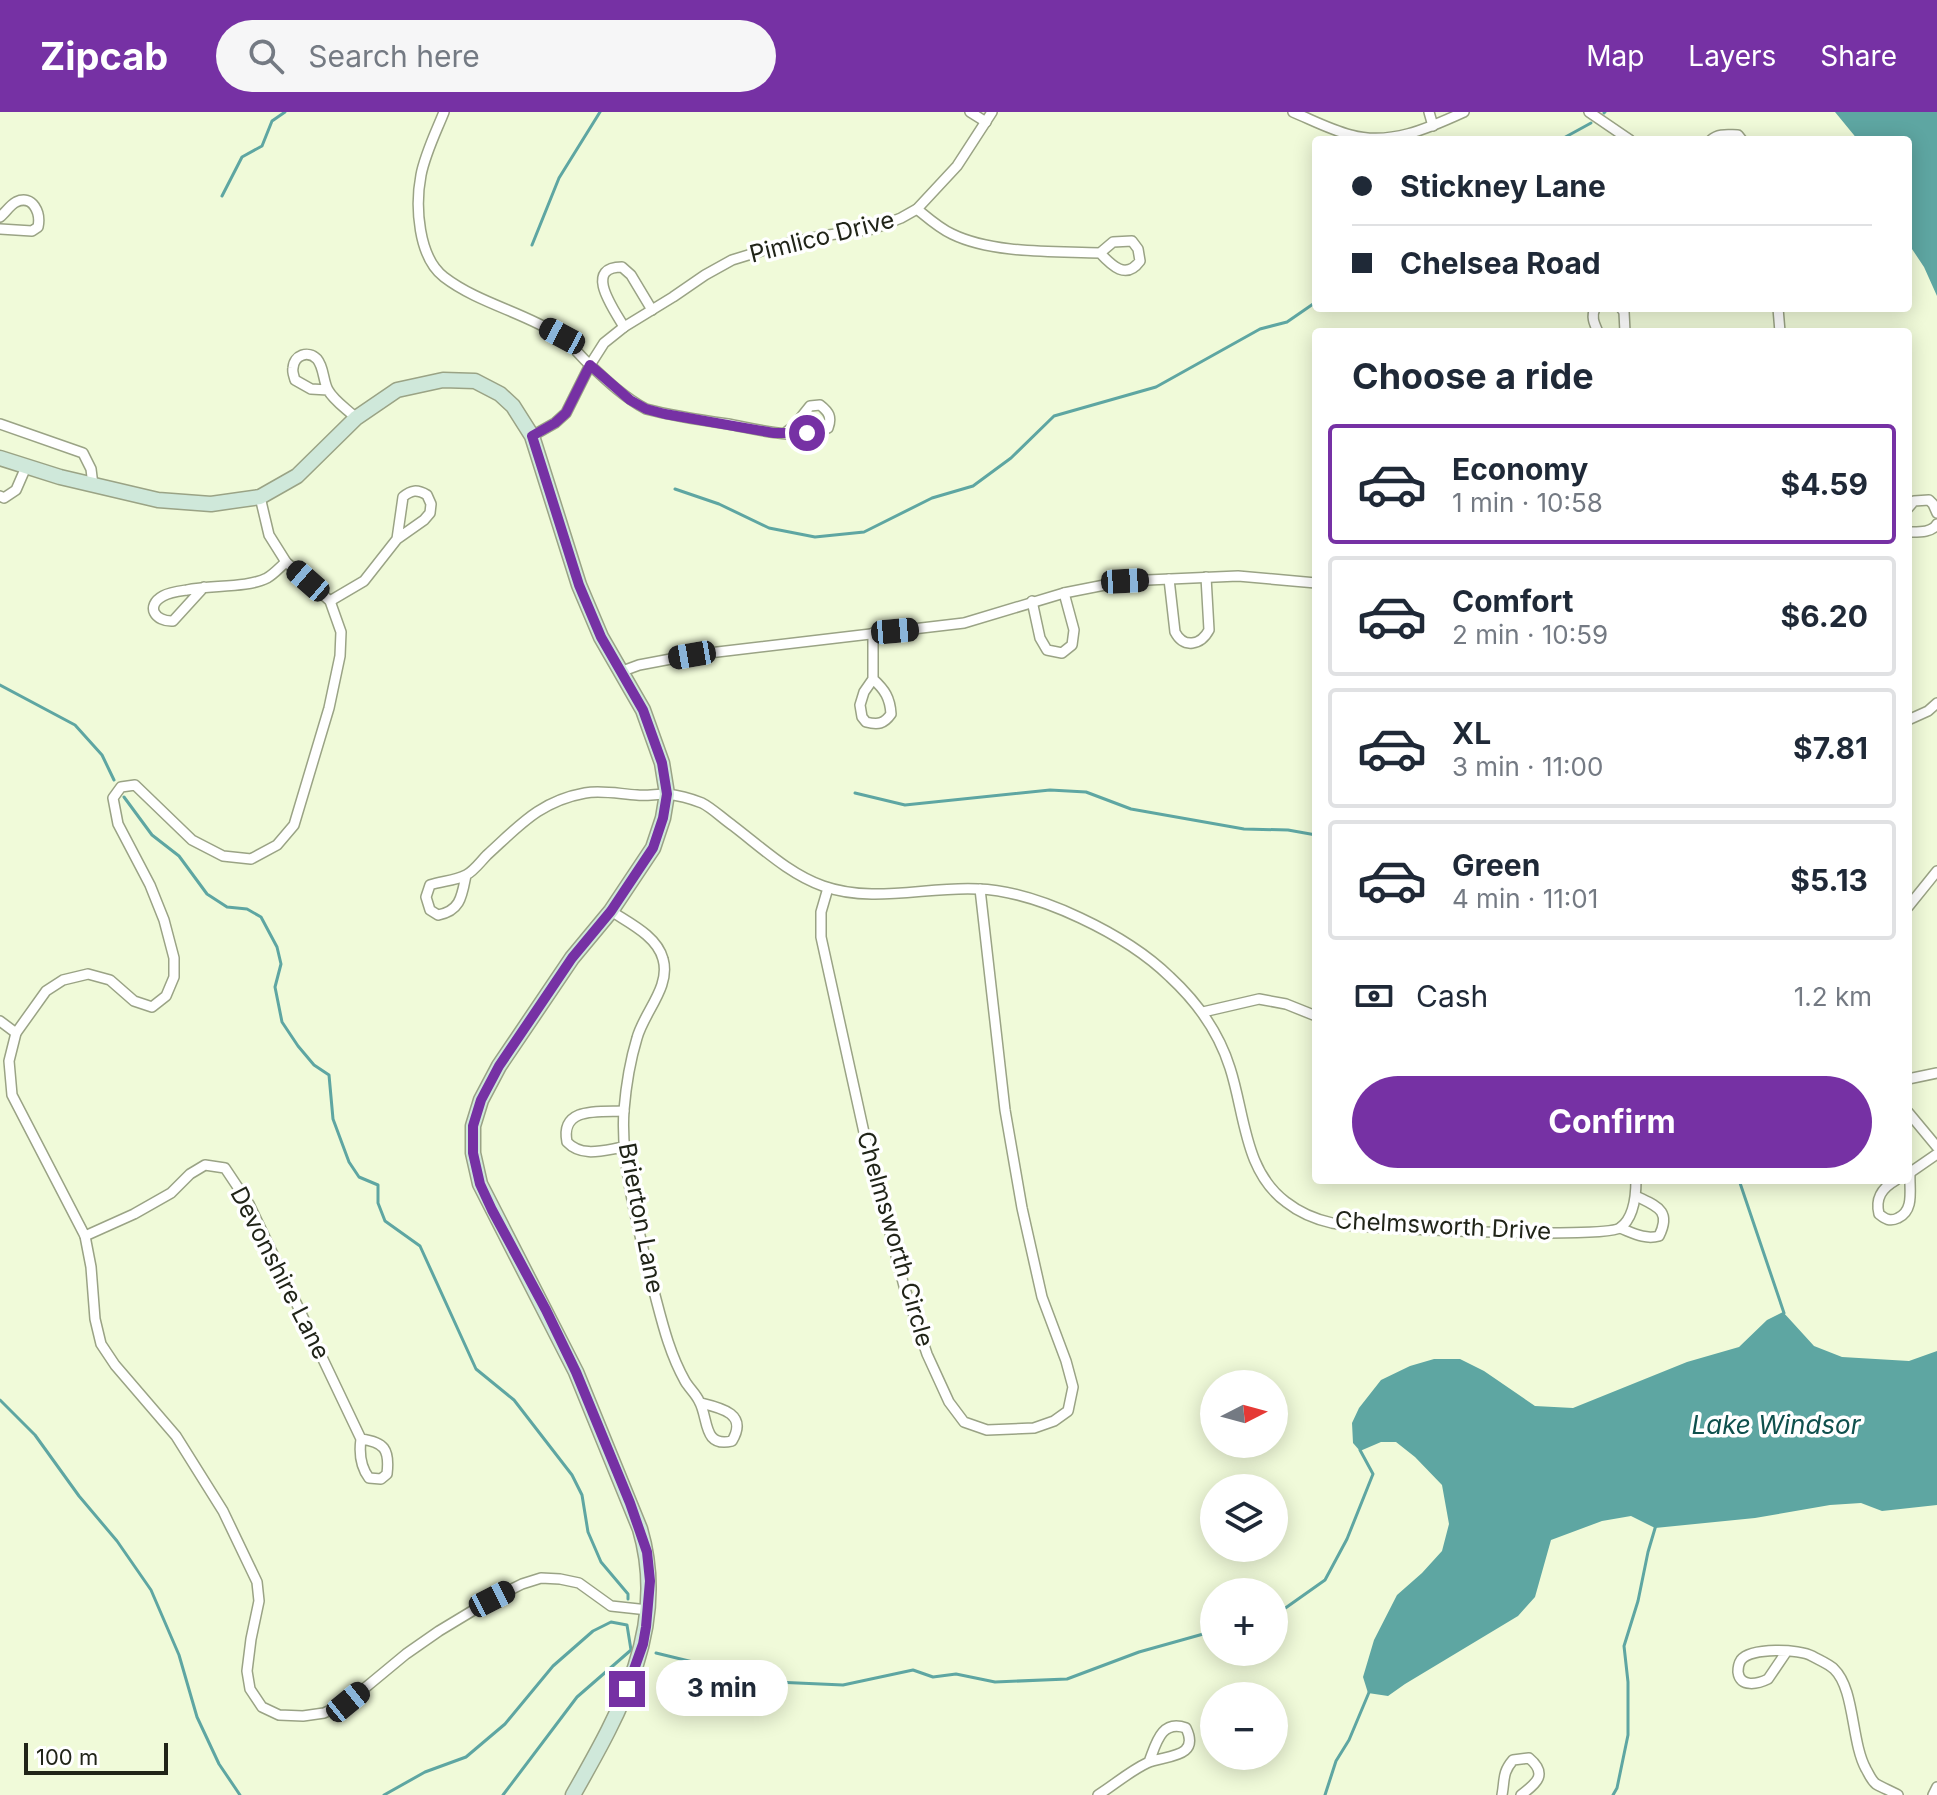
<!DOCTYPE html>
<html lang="en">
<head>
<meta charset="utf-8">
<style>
	body { margin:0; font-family:Inter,sans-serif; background:#f6f6f7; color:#1f2937; height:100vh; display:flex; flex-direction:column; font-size:30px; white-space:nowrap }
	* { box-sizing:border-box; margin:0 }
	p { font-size:26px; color:#747a83 }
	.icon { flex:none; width:44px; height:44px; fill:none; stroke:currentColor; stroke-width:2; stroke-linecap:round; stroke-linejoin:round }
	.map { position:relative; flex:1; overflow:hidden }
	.details { position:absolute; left:1312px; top:216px; width:600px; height:856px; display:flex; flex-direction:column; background:#fff; border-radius:8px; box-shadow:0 4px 20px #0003 }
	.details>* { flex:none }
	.hud { position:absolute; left:1312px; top:24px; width:600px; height:176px; border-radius:8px; box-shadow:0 4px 20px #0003; display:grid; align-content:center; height:176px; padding:0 40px; background:#fff }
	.needle { width:52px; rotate:84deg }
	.fabs { position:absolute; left:1200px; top:1258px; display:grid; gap:16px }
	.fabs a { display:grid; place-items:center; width:88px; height:88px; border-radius:50%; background:#fff; box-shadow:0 4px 20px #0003; font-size:40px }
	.scale { position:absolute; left:24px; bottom:20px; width:144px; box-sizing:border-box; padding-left:8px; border:4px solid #202418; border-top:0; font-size:22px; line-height:28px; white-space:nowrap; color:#202418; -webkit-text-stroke:6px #fff; paint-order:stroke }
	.end { position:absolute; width:36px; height:36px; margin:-18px; border:10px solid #7631a4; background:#fff; box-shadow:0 0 0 4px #fff }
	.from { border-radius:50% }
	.bubble { position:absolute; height:56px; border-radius:28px; background:#fff; box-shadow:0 4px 20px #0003; font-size:26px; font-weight:700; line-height:56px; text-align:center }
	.car { position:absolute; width:24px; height:48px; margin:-24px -12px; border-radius:10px; box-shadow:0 0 6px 2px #0007; background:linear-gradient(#222 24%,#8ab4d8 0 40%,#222 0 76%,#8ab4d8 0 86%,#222 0) }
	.hud b { display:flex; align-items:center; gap:28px; height:76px; font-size:30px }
	.hud b+b { border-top:2px solid #e0e1e3 }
	.hud i { width:20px; height:20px; background:#1f2937 }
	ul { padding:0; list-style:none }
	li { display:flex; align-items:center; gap:24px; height:120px; margin:0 16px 12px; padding:0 24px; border:4px solid #e0e1e3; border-radius:8px }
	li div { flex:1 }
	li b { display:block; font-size:30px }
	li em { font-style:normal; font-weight:700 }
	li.active { border-color:#7631a4 }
	li>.icon { width:72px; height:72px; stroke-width:1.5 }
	h2 { padding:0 40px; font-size:36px; line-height:96px }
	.pay { display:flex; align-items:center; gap:20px; height:88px; padding:0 40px; font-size:30px }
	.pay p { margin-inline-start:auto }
	.button { display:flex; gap:16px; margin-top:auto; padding:16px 40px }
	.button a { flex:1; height:92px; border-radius:48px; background:#7631a4; color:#fff; font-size:32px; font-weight:700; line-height:92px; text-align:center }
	header { display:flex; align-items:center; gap:48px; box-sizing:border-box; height:112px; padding:0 40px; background:#7631a4; color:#fff }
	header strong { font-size:38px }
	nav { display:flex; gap:44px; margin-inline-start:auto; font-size:28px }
	.search { width:560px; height:72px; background:#f6f6f7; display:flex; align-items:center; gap:20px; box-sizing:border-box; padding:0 28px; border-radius:44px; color:#747a83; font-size:30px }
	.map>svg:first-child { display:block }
</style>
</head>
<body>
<header>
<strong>Zipcab</strong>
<div class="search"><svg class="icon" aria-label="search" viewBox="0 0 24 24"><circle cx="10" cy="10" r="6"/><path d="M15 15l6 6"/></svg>Search here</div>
<nav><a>Map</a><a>Layers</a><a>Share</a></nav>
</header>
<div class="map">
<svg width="1937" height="1683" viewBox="0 0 1937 1683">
	<rect width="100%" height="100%" fill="#f0fad9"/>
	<!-- water -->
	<g fill="#5ea6a2">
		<path d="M1835 0H1937V184L1924 155 1908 131V28H1858Z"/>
		<path d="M1783 1200 1814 1234 1842 1245 1909 1249 1937 1239V1393L1882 1399 1861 1391 1830 1393 1755 1406 1655 1416 1631 1404 1602 1409 1551 1428 1535 1485 1518 1504 1405 1572 1388 1584 1368 1581 1363 1565 1374 1528 1397 1483 1422 1461 1442 1439 1449 1412 1442 1373 1415 1345 1396 1330H1381L1360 1339 1353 1331 1352 1311 1359 1296 1381 1268 1410 1254 1434 1247H1460L1484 1259 1535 1294 1573 1296 1687 1250 1739 1235 1767 1208Z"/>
	</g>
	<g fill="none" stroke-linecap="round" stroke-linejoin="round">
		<!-- stream -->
		<g stroke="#5ea6a2" stroke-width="3">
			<path d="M1604 1 1605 0"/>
			<path d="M1560 28 1591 11"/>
			<path d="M222 84 242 45 262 34 272 9 285 0"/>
			<path d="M532 133 559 66 600 0"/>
			<path d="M675 377 719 392 769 416 815 425 864 420 932 386 973 374 1011 346 1054 304 1156 275 1260 217 1287 210 1316 190"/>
			<path d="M0 573 75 613 102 643 114 668"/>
			<path d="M855 681 905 693 1050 678 1086 680 1131 697 1244 717 1288 718 1316 723"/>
			<path d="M124 685 152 723 179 744 207 782 227 795 247 797 261 805 277 835 281 852 275 875 282 910 298 934 314 953 329 963 333 1007 349 1050 359 1065 378 1073V1091L385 1109 420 1134 476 1257 514 1288 572 1363 582 1383 588 1420 601 1450 628 1482V1487"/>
			<path d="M1739 1068 1784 1201"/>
			<path d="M0 1288 35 1323 79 1384 117 1429 151 1478 179 1543 197 1605 219 1652 240 1683"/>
			<path d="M1274 1500 1284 1497 1325 1468 1347 1427 1373 1362 1360 1338"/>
			<path d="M656 1541 775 1570 843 1573 913 1558 933 1565 956 1562 995 1570 1067 1567 1139 1540 1214 1519"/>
			<path d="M384 1683 425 1660 466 1645 505 1612 553 1554 593 1519 611 1510 627 1513 631 1538 577 1585 503 1683"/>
			<path d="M1325 1683 1336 1649 1349 1628 1370 1578"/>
			<path d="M1613 1683 1617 1676 1628 1623V1570L1624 1534 1638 1489 1648 1440 1656 1413"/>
		</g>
		<!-- street casing -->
		<g stroke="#9aa385" stroke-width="12">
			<g id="street">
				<path d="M444 0C436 20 425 42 421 63 415 94 418 145 444 165 478 191 523 200 559 223 570 230 579 243 589 252 607 269 625 286 646 297 673 304 700 308 728 312 756 317 801 330 828 316 832 305 829 300 820 293L810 294 794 314 785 321"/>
				<path d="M970 0 986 10"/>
				<path d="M1293 0C1312 8 1331 18 1351 23 1390 34 1429 16 1464 0"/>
				<path d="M1429 0 1433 14"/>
				<path d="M1589 0 1630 28"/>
				<path d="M1711 28C1719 21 1728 23 1738 23L1742 28"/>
				<path d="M917 97C928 106 939 116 952 122 993 142 1054 139 1100 141 1112 154 1126 168 1140 149L1138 137 1132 129 1113 130 1100 141"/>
				<path d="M0 105C5 101 10 93 16 90 33 82 41 101 38 115L32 119 0 117"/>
				<path d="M1595 196C1591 205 1594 211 1598 220"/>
				<path d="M1621 196 1624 200 1625 220"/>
				<path d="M1778 196 1780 220"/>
				<path d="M624 215C615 199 582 155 622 155L631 163 652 198"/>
				<path d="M328 278 311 277 295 268C294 264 292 260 293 256 294 243 308 238 317 247 324 255 323 269 328 278 334 289 347 297 356 306"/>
				<path d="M0 312 83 341 91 357 93 373"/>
				<path d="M532 324 555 311 566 301 590 253 604 231 624 215 673 185 705 163 732 148 784 132 821 124 873 117 901 106 917 97 957 54 992 0"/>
				<path d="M0 384 4 386 16 378 26 355"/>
				<path d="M260 385 269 423 286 450 330 489 341 520 340 544 329 596 294 713 277 733 251 747 223 744 192 728 135 673 121 675 113 686 118 712 150 773 164 808 174 846V865L166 884 152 895 134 889 110 868 88 862 63 868 46 879 16 921 9 949 12 983 85 1124 91 1155 95 1207 101 1232 115 1253 176 1324 223 1399 257 1470 259 1489 251 1527 247 1559 250 1577 262 1595 279 1603 303 1604 324 1601 348 1590 406 1542 439 1519 492 1487 522 1472 541 1466 560 1467 579 1471 611 1494 648 1498"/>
				<path d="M1908 396 1914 389 1929 388 1933 392 1937 401"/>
				<path d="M1908 420C1918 420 1932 421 1937 412"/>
				<path d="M1169 467 1175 520C1184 537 1201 533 1209 518L1206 465"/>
				<path d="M204 475 173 509C155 510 145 494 163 484 170 480 180 479 187 478 210 473 248 476 267 466 274 462 280 455 286 450"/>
				<path d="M330 489 364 469 397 427 424 408 430 401 431 392 427 383C417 377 411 378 403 385L397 427"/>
				<path d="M1032 489 1040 526 1047 538 1062 541 1072 533 1074 518 1064 481"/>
				<path d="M873 521V567L864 580 860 593 862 605 866 610C878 613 884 612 891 602 890 586 885 578 873 567"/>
				<path d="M620 560 639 553 692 543 964 511 1064 481 1125 469 1238 464 1316 471"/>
				<path d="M1908 608 1928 599 1937 591"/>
				<path d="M466 763C462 783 461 799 438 803L430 798 426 785 430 773C441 769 455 769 466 763 474 759 481 749 487 743 519 714 540 689 585 681 601 678 620 682 637 683 647 684 656 682 666 682 676 683 692 687 702 691 712 696 722 706 732 713 761 735 789 762 823 774 874 792 927 774 978 777 1038 779 1127 823 1170 865 1197 890 1219 921 1230 956 1245 1002 1244 1059 1286 1090 1300 1101 1314 1107 1332 1111 1364 1117 1602 1127 1620 1116 1634 1106 1636 1082 1636 1068"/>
				<path d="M828 776 821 800V825L865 1025 904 1174 927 1242 949 1290 964 1310 987 1318 1034 1316 1054 1309 1068 1299 1073 1275 1066 1249 1042 1185 1022 1096 1005 998 980 777"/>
				<path d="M1908 795 1937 759"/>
				<path d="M611 799C629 811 657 824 663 847 671 875 644 900 637 926 630 949 626 974 624 998 620 1052 639 1120 652 1172 661 1205 668 1239 685 1269 689 1276 696 1282 699 1289 709 1306 702 1336 732 1329 748 1302 722 1296 701 1291"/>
				<path d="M1203 900 1259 887 1286 892 1316 904"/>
				<path d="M0 909 16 921"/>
				<path d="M1908 967 1937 961"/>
				<path d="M624 999C600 1000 560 994 567 1030 582 1046 604 1038 624 1035"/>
				<path d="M1908 1000 1937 1035"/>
				<path d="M1908 1062 1937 1042"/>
				<path d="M1896 1068C1882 1076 1875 1086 1879 1102 1885 1107 1890 1110 1898 1106 1915 1098 1909 1077 1910 1061"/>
				<path d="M1620 1116C1633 1121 1645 1128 1659 1124 1672 1098 1656 1094 1636 1084"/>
				<path d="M85 1124 134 1102 171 1081 190 1062 205 1053 225 1056 249 1092 361 1327C359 1341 360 1354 369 1366L381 1367 387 1362C390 1337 384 1330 361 1327"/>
				<path d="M1787 1539 1768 1567C1758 1572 1740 1576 1738 1560 1738 1556 1739 1551 1741 1548 1751 1535 1800 1537 1812 1544 1819 1548 1829 1552 1834 1557 1855 1577 1851 1630 1866 1657 1869 1662 1871 1668 1876 1672 1883 1676 1891 1679 1898 1683"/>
				<path d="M1098 1683C1114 1673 1130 1659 1147 1651 1164 1643 1201 1647 1186 1616 1161 1607 1156 1632 1149 1650"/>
				<path d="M1502 1683C1505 1667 1502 1661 1513 1648L1529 1646C1548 1662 1537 1671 1521 1683"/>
				<path d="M1933 1683 1937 1675"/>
			</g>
		</g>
		<!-- secondary casing -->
		<g stroke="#9aa385" stroke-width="17">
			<path id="secondary" d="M0 346 60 365 158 388 211 392 260 385 297 364 356 306 397 278 443 268 475 269 500 282 513 294 532 324 579 473 601 525 643 598 662 651 667 682 663 706 653 736 611 799 572 846 499 954 481 988 473 1014V1041L480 1072 576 1260 640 1417C669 1515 620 1600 573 1683"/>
		</g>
		<!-- street -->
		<use href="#street" stroke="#fff" stroke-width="9"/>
		<!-- secondary -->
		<use href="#secondary" stroke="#cfe8da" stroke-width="14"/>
	</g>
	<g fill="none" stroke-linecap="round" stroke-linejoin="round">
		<!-- route -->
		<path stroke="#7631a4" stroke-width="10" d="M627 1577 643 1532 646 1515 650 1469 647 1440 630 1391 576 1260 546 1198 492 1098 480 1072 473 1041V1014L481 988 499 954 572 846 611 799 653 736 663 706 667 682 662 651 643 598 601 525 579 473 532 324 555 311 566 301 590 253 630 288 646 297 665 302 774 321H807"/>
	</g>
	<g text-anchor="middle" stroke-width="7" stroke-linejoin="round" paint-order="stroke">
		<!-- street labels -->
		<g font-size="24" fill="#202418" stroke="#fff">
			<text transform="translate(822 125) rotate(-14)" y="8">Pimlico Drive</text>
			<text transform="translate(641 1106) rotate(79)" y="8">Brierton Lane</text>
			<text transform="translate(1443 1114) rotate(3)" y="8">Chelmsworth Drive</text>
			<text transform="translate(895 1127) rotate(74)" y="8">Chelmsworth Circle</text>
			<text transform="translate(280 1161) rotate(63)" y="8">Devonshire Lane</text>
		</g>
		<!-- water labels -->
		<g font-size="26" font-style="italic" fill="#0f504d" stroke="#fff">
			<text x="1776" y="1322">Lake Windsor</text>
		</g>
	</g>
</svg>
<div class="fabs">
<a><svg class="needle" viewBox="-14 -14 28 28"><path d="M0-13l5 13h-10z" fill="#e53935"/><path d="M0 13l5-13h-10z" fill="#747a83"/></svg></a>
<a><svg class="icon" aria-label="layers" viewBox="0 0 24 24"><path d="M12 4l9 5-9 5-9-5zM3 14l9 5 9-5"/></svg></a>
<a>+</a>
<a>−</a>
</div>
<div class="scale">100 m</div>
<i class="end from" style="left:807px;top:321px"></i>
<i class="end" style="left:627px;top:1577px"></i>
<div class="bubble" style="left:656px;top:1548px;width:132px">3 min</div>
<i class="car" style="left:562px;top:224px;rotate:298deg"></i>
<i class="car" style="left:308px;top:469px;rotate:311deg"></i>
<i class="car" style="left:1125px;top:469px;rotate:87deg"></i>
<i class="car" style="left:895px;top:519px;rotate:85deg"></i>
<i class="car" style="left:692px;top:543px;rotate:260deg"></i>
<i class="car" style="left:492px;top:1487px;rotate:63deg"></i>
<i class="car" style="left:348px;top:1590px;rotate:51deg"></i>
<div class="hud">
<b><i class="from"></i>Stickney Lane</b>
<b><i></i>Chelsea Road</b>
</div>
<section class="details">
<h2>Choose a ride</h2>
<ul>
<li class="active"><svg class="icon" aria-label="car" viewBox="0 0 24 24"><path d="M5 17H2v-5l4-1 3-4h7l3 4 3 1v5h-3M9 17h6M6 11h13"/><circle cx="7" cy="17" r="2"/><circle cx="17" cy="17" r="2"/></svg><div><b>Economy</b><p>1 min · 10:58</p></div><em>$4.59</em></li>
<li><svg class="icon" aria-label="car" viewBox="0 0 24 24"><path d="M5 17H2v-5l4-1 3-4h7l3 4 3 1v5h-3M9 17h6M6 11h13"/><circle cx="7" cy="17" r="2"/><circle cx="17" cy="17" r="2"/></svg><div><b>Comfort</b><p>2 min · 10:59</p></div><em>$6.20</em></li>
<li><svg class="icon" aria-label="car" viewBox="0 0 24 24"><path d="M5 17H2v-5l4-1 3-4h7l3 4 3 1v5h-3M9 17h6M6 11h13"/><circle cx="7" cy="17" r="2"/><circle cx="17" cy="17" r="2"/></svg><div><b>XL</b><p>3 min · 11:00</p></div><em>$7.81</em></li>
<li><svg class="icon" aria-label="car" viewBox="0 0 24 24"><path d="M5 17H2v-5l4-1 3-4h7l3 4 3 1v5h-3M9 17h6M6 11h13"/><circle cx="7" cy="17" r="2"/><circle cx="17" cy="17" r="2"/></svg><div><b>Green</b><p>4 min · 11:01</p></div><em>$5.13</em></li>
</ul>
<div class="pay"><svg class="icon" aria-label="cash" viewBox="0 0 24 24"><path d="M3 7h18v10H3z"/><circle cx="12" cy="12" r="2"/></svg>Cash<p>1.2 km</p></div>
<div class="button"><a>Confirm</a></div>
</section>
</div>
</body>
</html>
